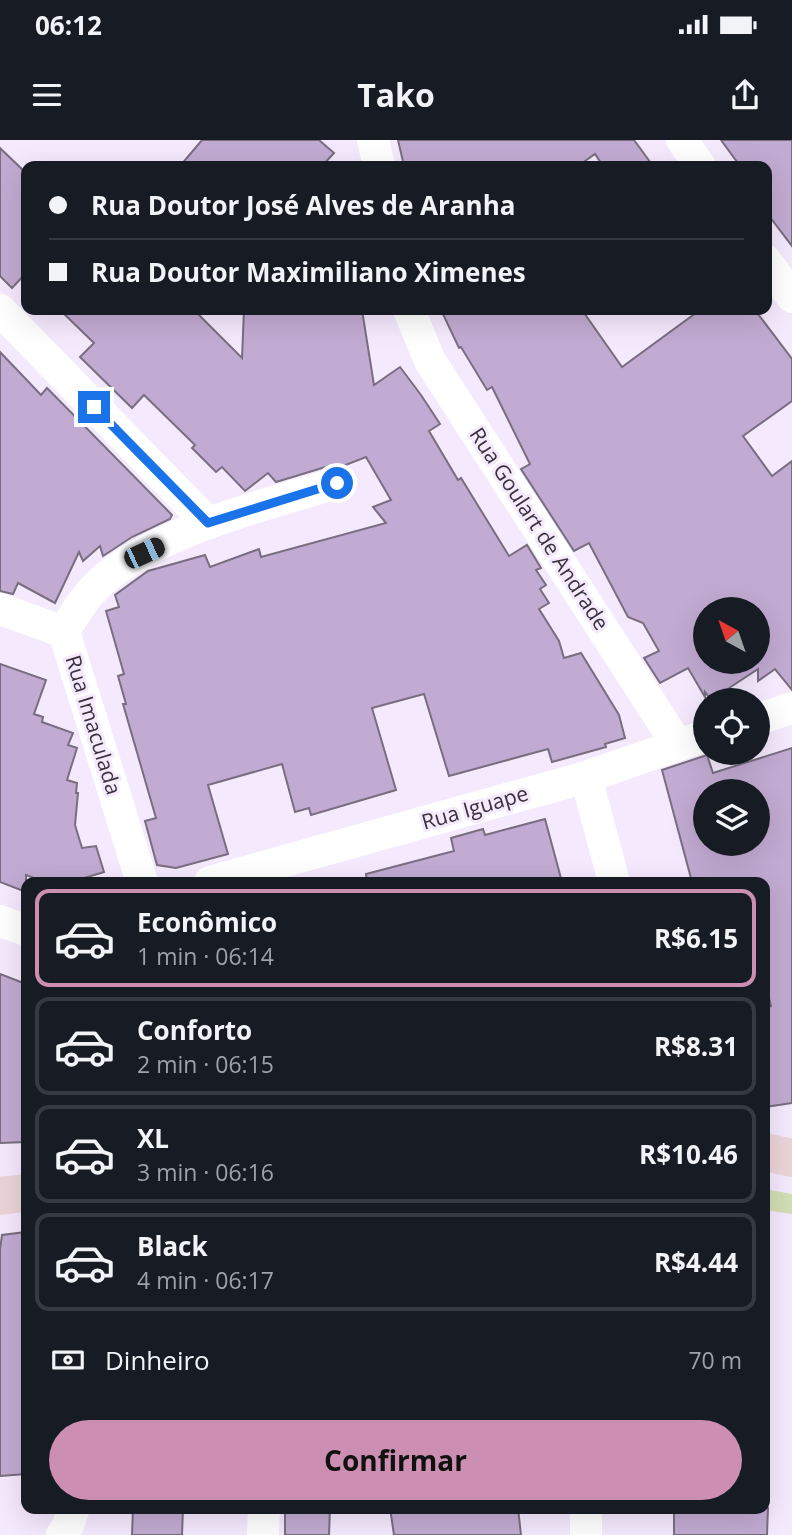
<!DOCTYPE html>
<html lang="pt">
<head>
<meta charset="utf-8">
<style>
	body { margin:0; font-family:"Open Sans",sans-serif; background:#242831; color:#f1f3f6; height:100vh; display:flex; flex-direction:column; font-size:26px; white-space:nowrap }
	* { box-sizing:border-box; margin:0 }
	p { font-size:23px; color:#9ea1a6 }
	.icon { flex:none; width:38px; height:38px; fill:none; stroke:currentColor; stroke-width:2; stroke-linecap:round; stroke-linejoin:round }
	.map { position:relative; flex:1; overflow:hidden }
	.details { position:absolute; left:21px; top:737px; width:749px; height:637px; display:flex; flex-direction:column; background:#171b24; border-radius:14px; box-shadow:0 7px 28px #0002 }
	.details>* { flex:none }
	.banner { position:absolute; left:21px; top:21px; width:751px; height:154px; border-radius:14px; box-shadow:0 7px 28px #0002; display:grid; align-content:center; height:154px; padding:0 28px; background:#171b24 }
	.needle { width:46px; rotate:320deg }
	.tools { position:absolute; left:693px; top:457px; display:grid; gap:14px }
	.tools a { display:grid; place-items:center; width:77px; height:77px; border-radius:50%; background:#171b24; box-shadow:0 7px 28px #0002; font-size:35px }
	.end { position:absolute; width:32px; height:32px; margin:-16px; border:9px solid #1a73e8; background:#fff; box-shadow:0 0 0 4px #fff }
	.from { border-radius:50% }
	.car { position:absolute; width:21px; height:42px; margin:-21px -10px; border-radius:9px; box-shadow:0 0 5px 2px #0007; background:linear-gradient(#222 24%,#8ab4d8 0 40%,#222 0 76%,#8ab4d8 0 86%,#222 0) }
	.banner b { display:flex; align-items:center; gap:24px; height:66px; font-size:26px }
	.banner b+b { border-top:2px solid #363941 }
	.banner i { width:18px; height:18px; background:#f1f3f6 }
	ul { padding:12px 0 0; list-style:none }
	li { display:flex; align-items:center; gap:21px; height:98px; margin:0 14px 10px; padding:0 14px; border:4px solid #363941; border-radius:14px }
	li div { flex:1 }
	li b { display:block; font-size:26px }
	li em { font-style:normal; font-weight:700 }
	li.current { border-color:#cd8fb1 }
	li>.icon { width:63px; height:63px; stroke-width:1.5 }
	.pay { display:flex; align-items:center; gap:18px; height:77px; padding:0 28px; font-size:26px }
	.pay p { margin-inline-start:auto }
	.cta { display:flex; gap:14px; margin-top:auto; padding:14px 28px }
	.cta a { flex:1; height:80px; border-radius:42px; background:#cd8fb1; color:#111; font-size:28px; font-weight:700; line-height:80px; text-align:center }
	.status { display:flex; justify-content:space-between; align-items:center; height:49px; padding:0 35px; background:#171b24; direction:ltr }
	.status svg { height:19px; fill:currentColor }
	header { display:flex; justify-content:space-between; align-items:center; height:91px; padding:0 28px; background:#171b24; font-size:32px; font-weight:700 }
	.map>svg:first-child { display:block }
</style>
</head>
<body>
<div class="status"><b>06:12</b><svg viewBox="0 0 49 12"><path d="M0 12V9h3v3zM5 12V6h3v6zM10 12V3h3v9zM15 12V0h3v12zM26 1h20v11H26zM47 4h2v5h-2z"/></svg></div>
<header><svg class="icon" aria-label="menu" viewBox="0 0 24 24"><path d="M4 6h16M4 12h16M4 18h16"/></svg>Tako<svg class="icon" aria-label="share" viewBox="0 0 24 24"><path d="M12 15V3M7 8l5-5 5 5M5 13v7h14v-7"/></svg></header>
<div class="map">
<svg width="792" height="1395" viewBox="0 0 792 1395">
	<rect width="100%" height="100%" fill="#f5e9fd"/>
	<!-- green -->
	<path fill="#d2deb5" d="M765 1049 792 1054V1074L765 1070Z"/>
	<!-- building -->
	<g fill="#c2abd2" stroke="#786e80" stroke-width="2" fill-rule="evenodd">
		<path d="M202 0H319L334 13 322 26H180Z"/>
		<path d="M398 0H634L653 26H603L595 14 578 26H404Z"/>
		<path d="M721 0H792V106L766 72V26H740Z"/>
		<path d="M0 8 26 33V133L12 148 0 136Z"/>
		<path d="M60 170H194L242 218 244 170H362L374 245 400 227 421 255 440 284 429 291 458 340 461 338 509 416 527 405 541 428 536 430 546 445 540 449 549 463 539 469 559 501 564 518 581 513 619 575 625 598 605 604 606 607 552 622 548 609 449 636 424 554 372 568 396 650 311 675 309 668 295 672 282 624 208 645 228 714 176 728 157 725 145 681 156 678 123 564H126L118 536 124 534 106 471 119 467 115 455 148 431 205 415 210 427 259 409 261 417 386 383 373 367 391 360 366 317 343 326 332 325 276 342 268 333 245 351 222 327 216 332 192 308 195 305 144 255 132 268 80 217 94 203Z"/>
		<path d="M441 170H582L622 227 700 170H755L792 219V261L743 296 772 336 792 321V550L775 529 758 541V529L711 560 705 552V557L688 528 660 543 644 518 659 511 643 483 628 477 589 403 574 411 521 329 530 324 492 247 487 250 461 207 459 208ZM705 469H758V522H705Z"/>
		<path d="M0 212 41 255 47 248 172 375 170 379 132 397 103 416 100 406 83 421 79 412 55 463 18 443 13 454 0 451Z"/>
		<path d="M0 524 46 540 34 574 43 577 42 582 73 593 68 605 77 608 67 640 77 643 76 653H78L75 685 82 708 96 706 104 732 71 742H44L26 735V752L0 742Z"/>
		<path d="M792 608V963L765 967V868L771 866 765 843V742H692L662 630 707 615 713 633ZM705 651H758V704H705Z"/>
		<path d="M545 679 562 742H367L366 734 454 711 451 698 483 689 485 695Z"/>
		<path d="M0 834 26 844V1002L0 1003Z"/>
		<path d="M26 1092V1334L0 1336V1109L2 1095Z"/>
		<path d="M133 1368H183L182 1395H132Z"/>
		<path d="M285 1368H330L329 1395H285Z"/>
		<path d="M390 1368H518L521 1395H394Z"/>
		<path d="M674 1368H768L767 1395H674Z"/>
	</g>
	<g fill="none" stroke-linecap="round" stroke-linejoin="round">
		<!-- street -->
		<g stroke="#fff" stroke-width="32">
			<path d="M373 0 379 26"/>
			<path d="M682 0 700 26"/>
			<path d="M766 121 792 157"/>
			<path d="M0 170 208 383"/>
			<path d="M409 170 430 221 677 604"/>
			<path d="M0 469 64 492 142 742"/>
			<path d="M64 492C72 478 80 464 91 452 142 394 265 365 337 343"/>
			<path d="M758 579 792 568"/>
			<path d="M586 637 614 742"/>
			<path d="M210 742 586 637 705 596"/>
			<path d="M0 781 26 790"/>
			<path d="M62 1395 68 1385 74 1368"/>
			<path d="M263 1395 264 1368"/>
			<path d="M586 1395V1368"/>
		</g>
		<!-- secondary -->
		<g stroke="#ebd4d8" stroke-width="38">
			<path d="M765 1012 792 1018"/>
			<path d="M0 1056 26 1053"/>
		</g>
	</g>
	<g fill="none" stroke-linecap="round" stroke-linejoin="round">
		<!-- route -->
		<path stroke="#1a73e8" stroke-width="9" d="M94 267 208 383 337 343"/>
	</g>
	<g text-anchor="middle" stroke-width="6" stroke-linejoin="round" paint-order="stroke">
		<!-- street labels -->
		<g font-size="21" fill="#37333a" stroke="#f5e9fd">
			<text transform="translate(539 389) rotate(57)" y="7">Rua Goulart de Andrade</text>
			<text transform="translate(93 585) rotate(73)" y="7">Rua Imaculada</text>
			<text transform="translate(475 668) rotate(-16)" y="7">Rua Iguape</text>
		</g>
	</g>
</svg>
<div class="tools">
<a><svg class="needle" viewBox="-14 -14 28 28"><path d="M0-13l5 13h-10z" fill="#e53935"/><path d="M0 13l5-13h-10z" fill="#9ea1a6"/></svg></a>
<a><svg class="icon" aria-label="locate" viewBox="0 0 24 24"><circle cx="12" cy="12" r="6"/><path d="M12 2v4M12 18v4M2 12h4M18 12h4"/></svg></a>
<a><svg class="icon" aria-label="layers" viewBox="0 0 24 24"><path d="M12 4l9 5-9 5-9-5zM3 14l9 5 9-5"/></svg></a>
</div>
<i class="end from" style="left:337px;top:343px"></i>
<i class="end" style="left:94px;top:267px"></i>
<i class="car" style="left:144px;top:413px;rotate:65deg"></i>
<div class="banner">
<b><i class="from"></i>Rua Doutor José Alves de Aranha</b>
<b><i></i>Rua Doutor Maximiliano Ximenes</b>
</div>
<section class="details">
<ul>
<li class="current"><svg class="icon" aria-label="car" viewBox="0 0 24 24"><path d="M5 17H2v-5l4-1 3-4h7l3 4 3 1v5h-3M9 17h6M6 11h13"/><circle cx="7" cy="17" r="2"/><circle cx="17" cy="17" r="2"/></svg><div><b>Econômico</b><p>1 min · 06:14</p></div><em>R$6.15</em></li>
<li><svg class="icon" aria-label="car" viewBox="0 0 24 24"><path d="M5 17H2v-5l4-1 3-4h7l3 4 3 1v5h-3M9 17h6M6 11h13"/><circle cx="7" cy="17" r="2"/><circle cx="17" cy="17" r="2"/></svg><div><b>Conforto</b><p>2 min · 06:15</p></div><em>R$8.31</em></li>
<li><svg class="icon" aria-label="car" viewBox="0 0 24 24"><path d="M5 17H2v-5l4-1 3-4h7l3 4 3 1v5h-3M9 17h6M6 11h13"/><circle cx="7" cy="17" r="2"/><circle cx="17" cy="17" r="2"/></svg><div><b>XL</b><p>3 min · 06:16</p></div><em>R$10.46</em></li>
<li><svg class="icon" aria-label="car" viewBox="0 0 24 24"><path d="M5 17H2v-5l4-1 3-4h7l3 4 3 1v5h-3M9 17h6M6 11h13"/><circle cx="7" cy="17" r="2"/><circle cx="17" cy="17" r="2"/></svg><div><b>Black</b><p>4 min · 06:17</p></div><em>R$4.44</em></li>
</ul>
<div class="pay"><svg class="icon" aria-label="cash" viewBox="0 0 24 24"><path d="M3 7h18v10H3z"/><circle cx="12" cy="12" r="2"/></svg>Dinheiro<p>70 m</p></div>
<div class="cta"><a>Confirmar</a></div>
</section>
</div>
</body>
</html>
